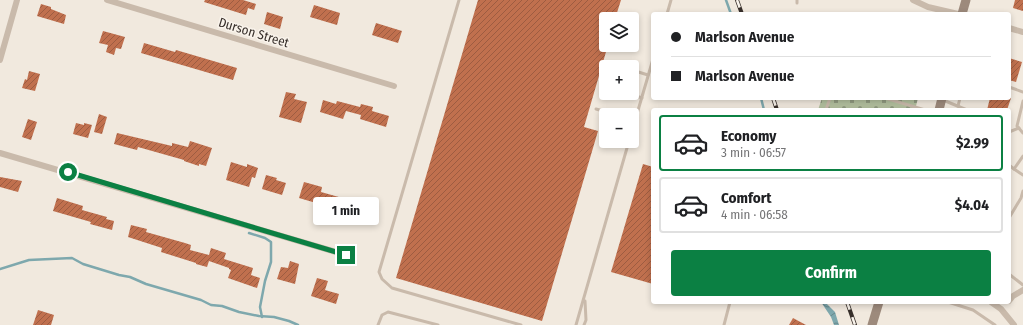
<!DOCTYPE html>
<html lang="en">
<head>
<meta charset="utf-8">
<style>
	body { margin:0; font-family:"Fira Sans Condensed",sans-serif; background:#f6f6f6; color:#202124; height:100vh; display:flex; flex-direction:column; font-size:15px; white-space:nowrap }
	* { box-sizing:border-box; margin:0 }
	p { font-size:13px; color:#757577 }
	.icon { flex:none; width:22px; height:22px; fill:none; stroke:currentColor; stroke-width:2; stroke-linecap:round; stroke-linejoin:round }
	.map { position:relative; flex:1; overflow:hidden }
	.panel { position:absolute; left:651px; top:108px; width:360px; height:196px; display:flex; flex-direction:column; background:#fff; border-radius:4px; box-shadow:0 2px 6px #0003 }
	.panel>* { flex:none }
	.hud { position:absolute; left:651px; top:12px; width:360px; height:88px; border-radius:4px; box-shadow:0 2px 6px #0003; display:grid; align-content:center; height:88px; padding:0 20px; background:#fff }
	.buttons { position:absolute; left:599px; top:12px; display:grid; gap:8px }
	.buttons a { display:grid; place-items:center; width:40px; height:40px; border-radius:4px; background:#fff; box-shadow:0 2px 6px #0003; font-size:20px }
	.end { position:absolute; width:18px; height:18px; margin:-9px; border:5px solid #0b8043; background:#fff; box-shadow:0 0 0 2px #fff }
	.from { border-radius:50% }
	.bubble { position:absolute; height:28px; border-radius:4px; background:#fff; box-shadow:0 2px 6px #0003; font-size:13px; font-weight:700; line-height:28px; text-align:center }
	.hud b { display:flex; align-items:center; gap:14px; height:38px; font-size:15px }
	.hud b+b { border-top:1px solid #e0e0e0 }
	.hud i { width:10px; height:10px; background:#202124 }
	ul { padding:7px 0 0; list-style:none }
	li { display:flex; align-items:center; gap:12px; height:56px; margin:0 8px 6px; padding:0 12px; border:2px solid #e0e0e0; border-radius:4px }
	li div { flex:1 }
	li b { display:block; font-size:15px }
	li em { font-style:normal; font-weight:700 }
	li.selected { border-color:#0b8043 }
	li>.icon { width:36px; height:36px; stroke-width:1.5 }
	.button { display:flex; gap:8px; margin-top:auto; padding:8px 20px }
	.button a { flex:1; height:46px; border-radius:4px; background:#0b8043; color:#fff; font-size:16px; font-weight:700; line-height:46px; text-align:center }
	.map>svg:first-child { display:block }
</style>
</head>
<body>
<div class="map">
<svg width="1023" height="325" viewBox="0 0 1023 325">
	<defs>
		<pattern id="cemetery-stones" width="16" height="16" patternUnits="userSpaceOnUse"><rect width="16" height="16" fill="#b3c09f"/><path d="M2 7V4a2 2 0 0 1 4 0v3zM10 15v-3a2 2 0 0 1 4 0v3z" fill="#929c82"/></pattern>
		<pattern id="water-waves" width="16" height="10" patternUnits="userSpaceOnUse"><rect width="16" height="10" fill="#7ea8ad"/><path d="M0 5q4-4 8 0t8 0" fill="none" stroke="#68898d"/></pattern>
		<pattern id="building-hatch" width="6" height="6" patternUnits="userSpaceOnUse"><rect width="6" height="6" fill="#c0704e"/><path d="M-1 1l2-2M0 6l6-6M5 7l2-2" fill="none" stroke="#9d5c41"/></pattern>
	</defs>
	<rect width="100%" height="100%" fill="#f1e9de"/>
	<!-- cemetery -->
	<path fill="url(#cemetery-stones)" d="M822 98H918L915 110H818Z"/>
	<!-- water -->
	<path fill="url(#water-waves)" d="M821 302H825L835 312 839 325H834L831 317Z"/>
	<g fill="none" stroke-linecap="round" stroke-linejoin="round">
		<!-- stream -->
		<g stroke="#7ea8ad" stroke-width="2.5">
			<path d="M726 0 731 14"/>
			<path d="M761 98 764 110"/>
			<path d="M249 233 265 238 271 242V262L265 281 260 307 262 317"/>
			<path d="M0 269 29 260 72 258 83 264 119 275 130 277 146 284 201 300 211 305 222 306 239 312 259 316 274 317 289 321 298 325"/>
		</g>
	</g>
	<!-- building -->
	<g fill="url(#building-hatch)">
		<path d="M205 0H243L256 4 254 10 248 8 246 15 204 2Z"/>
		<path d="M478 0H621L615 19H606V45H608L584 127 598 131 542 321 396 278Z"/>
		<path d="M1015 0H1023V11L1013 8Z"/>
		<path d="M41 4 51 7V9L66 15 64 24 37 16Z"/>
		<path d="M314 5 340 13 337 25 310 17Z"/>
		<path d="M267 12 283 17 280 29 264 24Z"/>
		<path d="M376 23 402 31 398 43 372 35Z"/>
		<path d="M103 31 125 37 121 49 116 48 114 55 106 52 108 45 99 43Z"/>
		<path d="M144 43 175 52 176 50 237 68 233 80 141 53Z"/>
		<path d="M1009 58 1022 62 1016 82 1009 80Z"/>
		<path d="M29 71 40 74 35 91 22 88 25 79 27 80Z"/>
		<path d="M286 92 296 94 294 99 307 102 301 123 279 117Z"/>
		<path d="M990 98H1011L1007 110H987Z"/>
		<path d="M323 100 336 104 337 101 360 107 361 104 373 107 372 111 389 116 386 127 360 119 361 115 346 111 343 119 320 112Z"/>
		<path d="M99 114 107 117 102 134 94 132Z"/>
		<path d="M28 119 37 122 31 140 22 137Z"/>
		<path d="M76 123 84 125V123L92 125 88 138 73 134Z"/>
		<path d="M117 133 172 146V143L188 147 190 141 212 148 206 166 199 164V166L184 161V160L138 147 137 150 114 144Z"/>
		<path d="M231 162 247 167V164L258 168 255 178 252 177 249 187 226 180Z"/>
		<path d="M643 164 653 167V284L611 272Z"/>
		<path d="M266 175 277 178 276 180 286 183 282 195 262 189Z"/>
		<path d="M0 177 22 181 18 192 0 187Z"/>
		<path d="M304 182 322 187 321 192 360 203 357 215 299 198Z"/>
		<path d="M57 198 83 206 82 210 107 217 106 219 114 221 112 230 90 224 91 222 53 211Z"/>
		<path d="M131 225 147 229 146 232 185 243 191 245 190 250 209 255 211 248 226 253 224 259 253 268 251 275 260 278 257 288 228 278 231 270 229 269V268L209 261 207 267 196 264V263L161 252 162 248 128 237Z"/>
		<path d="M290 261 299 264 295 284 277 279 281 267 288 268Z"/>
		<path d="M317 278 328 281 325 290 339 294 336 304 311 296Z"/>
		<path d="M38 310 54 315 51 325H33Z"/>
		<path d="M793 318 806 325H789Z"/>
	</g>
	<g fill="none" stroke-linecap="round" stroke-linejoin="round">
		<!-- lane -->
		<g stroke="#c9baab" stroke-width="3">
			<path d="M459 0 379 272 382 279 392 288 521 325"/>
			<path d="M797 3V0"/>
			<path d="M667 14 671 0"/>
			<path d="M609 63 622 67"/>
			<path d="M632 70 648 75"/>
			<path d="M1009 87 1023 92"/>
			<path d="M627 93 642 98"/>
			<path d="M885 98 925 110"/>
			<path d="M943 100 967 110"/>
			<path d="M1023 101 1017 126 1023 133"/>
			<path d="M958 106 960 98"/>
			<path d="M596 109 617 115"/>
			<path d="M826 110 830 98"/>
			<path d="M632 131 653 59"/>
			<path d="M1009 132 1019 128"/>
			<path d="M1009 165 1014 169 1023 156"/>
			<path d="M1014 169 1023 175"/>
			<path d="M1009 218 1021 198 1023 191"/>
			<path d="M1009 274 1023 285"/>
			<path d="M948 302 973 310 995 325"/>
			<path d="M378 325 382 315 388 312 438 325"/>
			<path d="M576 325 629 141"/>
			<path d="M584 325 586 320 585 301"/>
			<path d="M724 325 730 302"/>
		</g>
		<!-- street -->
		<g stroke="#c9baab" stroke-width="6">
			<path d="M107 0 394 86"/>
			<path d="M913 0 928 7 958 14"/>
			<path d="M1009 28 1023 32"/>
			<path d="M0 60 17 0"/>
			<path d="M0 153 346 255"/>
			<path d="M1009 301 1013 296 1023 290"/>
			<path d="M991 302 1001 309 1014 325"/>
		</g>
		<!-- secondary -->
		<g stroke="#9d8a7c" stroke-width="9">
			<path d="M962 14 966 0"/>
			<path d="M939 110 942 98"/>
			<path d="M872 325 879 302"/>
		</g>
		<!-- rail casing -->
		<g stroke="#372f2a" stroke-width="4">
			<g id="rail">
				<path d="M737 0 742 14"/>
				<path d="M773 98 777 110"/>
				<path d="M847 302 855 325"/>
			</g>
		</g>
		<!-- rail -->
		<use href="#rail" stroke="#f9f3eb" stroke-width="2.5" stroke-dasharray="8" stroke-linecap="butt"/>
	</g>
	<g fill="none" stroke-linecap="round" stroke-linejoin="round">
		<!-- route -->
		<path stroke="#0b8043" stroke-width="5" d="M68 172 346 255"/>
	</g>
	<g text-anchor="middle" stroke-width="3" stroke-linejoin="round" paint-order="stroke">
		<!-- street labels -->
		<g font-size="13" fill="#372f2a" stroke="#f9f3eb">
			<text transform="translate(254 32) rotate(17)" y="5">Durson Street</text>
		</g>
	</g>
</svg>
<div class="buttons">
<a><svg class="icon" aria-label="layers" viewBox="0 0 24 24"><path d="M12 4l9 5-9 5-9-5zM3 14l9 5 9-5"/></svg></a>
<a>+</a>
<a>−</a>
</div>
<i class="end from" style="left:68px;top:172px"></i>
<i class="end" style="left:346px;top:255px"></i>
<div class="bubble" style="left:313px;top:197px;width:66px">1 min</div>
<div class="hud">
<b><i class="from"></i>Marlson Avenue</b>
<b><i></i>Marlson Avenue</b>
</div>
<section class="panel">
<ul>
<li class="selected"><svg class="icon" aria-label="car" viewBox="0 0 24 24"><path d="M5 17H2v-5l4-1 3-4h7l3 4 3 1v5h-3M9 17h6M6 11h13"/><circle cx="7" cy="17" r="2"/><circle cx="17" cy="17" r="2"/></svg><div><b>Economy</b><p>3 min · 06:57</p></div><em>$2.99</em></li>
<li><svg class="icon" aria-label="car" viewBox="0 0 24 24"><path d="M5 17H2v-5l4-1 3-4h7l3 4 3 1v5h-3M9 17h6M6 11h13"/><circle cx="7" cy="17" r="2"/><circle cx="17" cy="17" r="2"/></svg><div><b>Comfort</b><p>4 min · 06:58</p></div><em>$4.04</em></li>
</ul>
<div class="button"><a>Confirm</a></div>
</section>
</div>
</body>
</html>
